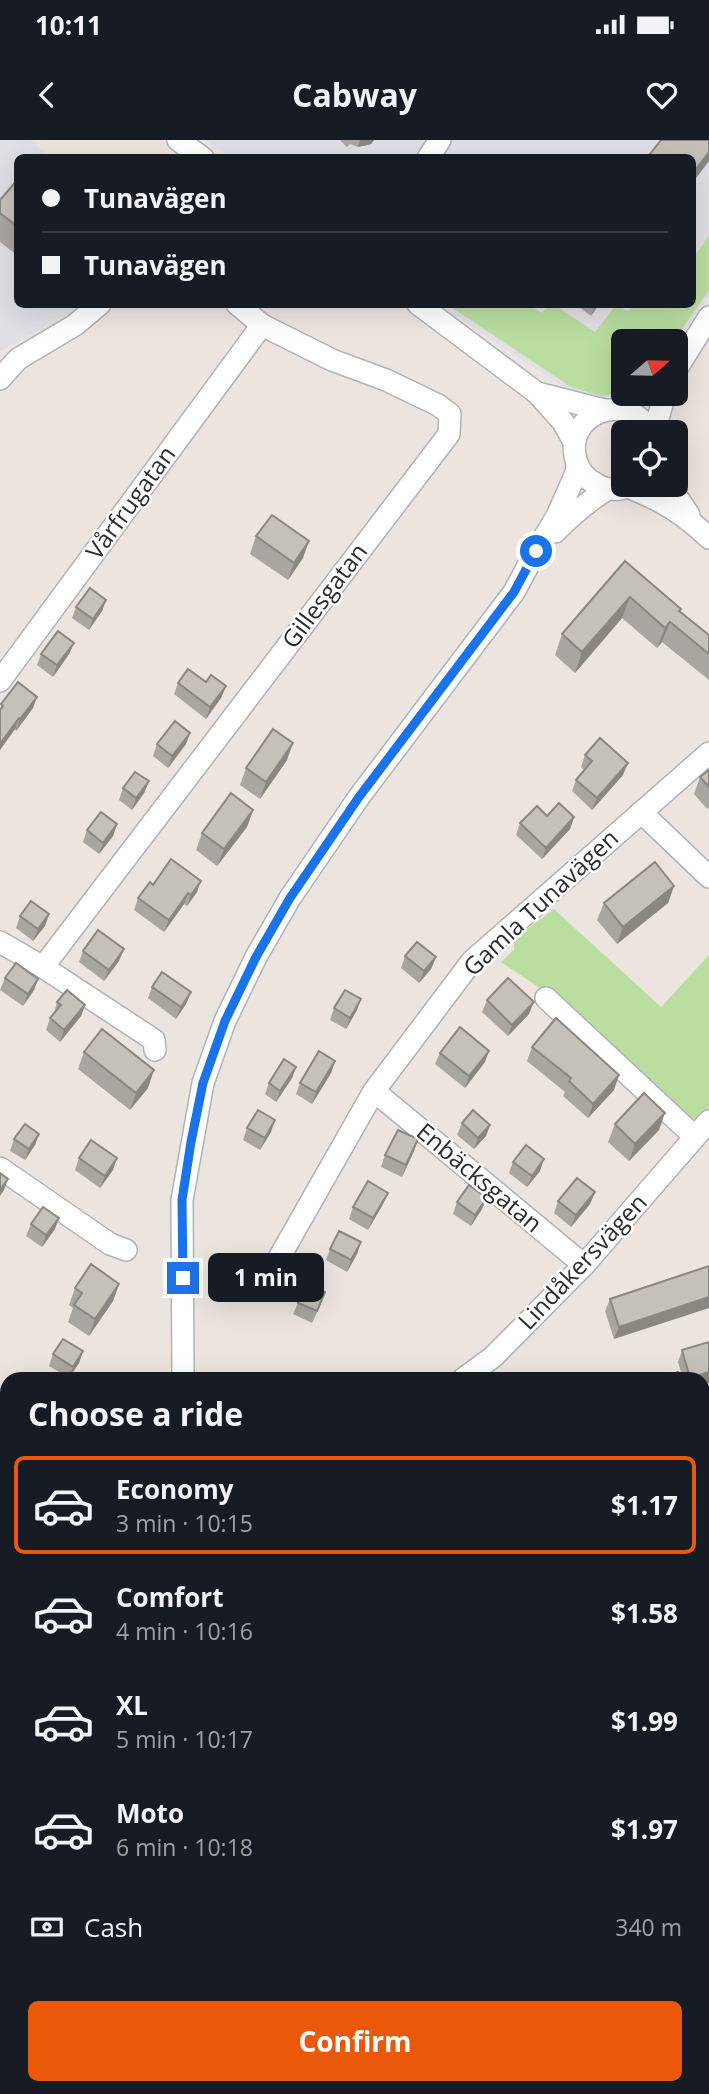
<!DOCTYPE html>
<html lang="en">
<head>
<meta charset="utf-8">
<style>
	body { margin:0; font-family:"Open Sans",sans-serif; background:#242831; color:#f1f3f6; height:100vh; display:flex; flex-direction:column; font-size:26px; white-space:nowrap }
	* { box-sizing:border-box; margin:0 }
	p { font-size:23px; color:#9ea1a6 }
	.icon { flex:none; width:38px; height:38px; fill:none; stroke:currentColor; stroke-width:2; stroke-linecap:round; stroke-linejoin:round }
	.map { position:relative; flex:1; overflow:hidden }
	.sheet { position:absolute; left:0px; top:1232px; width:710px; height:723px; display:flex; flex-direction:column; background:#171b24; border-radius:21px 21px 0 0; box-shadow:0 7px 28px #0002 }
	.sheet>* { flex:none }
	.banner { position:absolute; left:14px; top:14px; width:682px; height:154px; border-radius:10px; box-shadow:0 7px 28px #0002; display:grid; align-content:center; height:154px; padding:0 28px; background:#171b24 }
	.needle { width:46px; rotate:70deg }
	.controls { position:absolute; left:611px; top:189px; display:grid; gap:14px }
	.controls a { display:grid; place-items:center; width:77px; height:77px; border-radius:10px; background:#171b24; box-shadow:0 7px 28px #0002; font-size:35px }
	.end { position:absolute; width:32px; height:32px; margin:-16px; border:9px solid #1a73e8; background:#fff; box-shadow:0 0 0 4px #fff }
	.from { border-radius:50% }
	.bubble { position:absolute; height:49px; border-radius:10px; background:#171b24; box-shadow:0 7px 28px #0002; font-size:23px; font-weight:700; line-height:49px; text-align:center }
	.banner b { display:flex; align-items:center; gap:24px; height:66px; font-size:26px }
	.banner b+b { border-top:2px solid #363941 }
	.banner i { width:18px; height:18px; background:#f1f3f6 }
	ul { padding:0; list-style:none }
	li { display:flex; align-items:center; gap:21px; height:98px; margin:0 14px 10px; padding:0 14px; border:4px solid transparent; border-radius:10px }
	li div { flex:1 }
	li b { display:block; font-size:26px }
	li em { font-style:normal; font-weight:700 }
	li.on { border-color:#ea580c }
	li>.icon { width:63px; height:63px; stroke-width:1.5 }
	h2 { padding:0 28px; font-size:32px; line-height:84px }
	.pay { display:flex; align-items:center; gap:18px; height:77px; padding:0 28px; font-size:26px }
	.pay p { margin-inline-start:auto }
	.action { display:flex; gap:14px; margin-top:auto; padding:14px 28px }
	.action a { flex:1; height:80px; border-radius:10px; background:#ea580c; color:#fff; font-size:28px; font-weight:700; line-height:80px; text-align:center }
	.status { display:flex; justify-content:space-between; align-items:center; height:49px; padding:0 35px; background:#171b24; direction:ltr }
	.status svg { height:19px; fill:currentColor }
	header { display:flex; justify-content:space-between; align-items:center; height:91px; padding:0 28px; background:#171b24; font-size:32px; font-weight:700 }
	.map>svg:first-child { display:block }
</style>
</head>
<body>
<div class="status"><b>10:11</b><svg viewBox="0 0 49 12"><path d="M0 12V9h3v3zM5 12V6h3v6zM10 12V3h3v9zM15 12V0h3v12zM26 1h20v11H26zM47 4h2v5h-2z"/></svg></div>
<header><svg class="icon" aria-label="back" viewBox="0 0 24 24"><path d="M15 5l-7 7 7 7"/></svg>Cabway<svg class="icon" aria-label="heart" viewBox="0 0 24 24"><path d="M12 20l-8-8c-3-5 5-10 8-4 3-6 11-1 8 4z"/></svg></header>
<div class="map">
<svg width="709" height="1954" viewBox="0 0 709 1954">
	<rect width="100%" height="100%" fill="#ece5df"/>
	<!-- industrial -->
	<g fill="#e0dfe5">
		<path d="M0 0H30L51 17 18 18V164L86 165 0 211Z"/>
		<path d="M206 0H709V156L676 204V201H623V254H635L607 261 567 249 439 165 693 164V18H230Z"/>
		<path d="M7 1598V1948H375L373 1954H0V1603Z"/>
		<path d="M704 1910 709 1912V1954H420L436 1948H704Z"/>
	</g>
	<!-- green -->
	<g fill="#badda0">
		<path d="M709 96V150L674 201H623V253L601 256 571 247 448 165H529L542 173 548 165H555L595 192 616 165 628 171 633 165 693 164V118Z"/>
		<path d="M554 769 661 867 709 815V967L693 986 546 852 501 822 514 810V799Z"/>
		<path d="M704 1729 709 1730V1912L704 1910Z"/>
	</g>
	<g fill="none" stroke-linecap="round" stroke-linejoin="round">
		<!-- minor casing -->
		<g stroke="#afb2ba" stroke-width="24">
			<g id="minor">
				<path d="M178 0 203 18"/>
				<path d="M428 18 440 0"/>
				<path d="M418 164 537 253 563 282 574 302"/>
				<path d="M676 230 709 177"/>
				<path d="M0 239 18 219 75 185 100 164"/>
				<path d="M537 253 604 270"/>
				<path d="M618 269 641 254"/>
				<path d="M654 292 665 254"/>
				<path d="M632 345C620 351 607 351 596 344 586 339 579 331 576 320 563 273 629 249 650 292"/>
				<path d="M669 345 689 375"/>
				<path d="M628 347C661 360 683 373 709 398"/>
				<path d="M555 392C572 375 588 361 608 349"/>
				<path d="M0 541 262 185"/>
				<path d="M641 672 709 737"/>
				<path d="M0 802 43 827 154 900 155 910"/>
				<path d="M43 827 449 294 450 274 438 265 386 240 332 220 262 185 237 164"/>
				<path d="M546 858 695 997"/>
				<path d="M374 951 584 1125"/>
				<path d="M0 1028 110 1104 126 1110"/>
				<path d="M256 1141 271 1132 374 951 472 821 709 613"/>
				<path d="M183 1239 182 1060 203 943 225 881 256 817 290 758 359 657 514 452 536 411 557 376 576 333 577 325"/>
				<path d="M463 1239 493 1217 584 1125 709 981"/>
				<path d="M0 1312 7 1322"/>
				<path d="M0 1383 7 1379"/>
				<path d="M0 1557 7 1551"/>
				<path d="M0 1821 7 1809"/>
				<path d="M0 1920 7 1924"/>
				<path d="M55 1948 67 1954"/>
				<path d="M409 1948 411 1954"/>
			</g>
		</g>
		<!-- minor -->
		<use href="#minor" stroke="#fff" stroke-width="21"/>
	</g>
	<!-- wall -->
	<g fill="#a9a5a0">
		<path d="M340 0H374L371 4 358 7 350 4 347 7Z"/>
		<path d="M18 39V116L0 102V60Z"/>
		<path d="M575 164H599L591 176Z"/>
		<path d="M256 396 303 418 288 440 250 414Z"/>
		<path d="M625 421 680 471 709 495V540L662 502 657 508 622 478 575 533 555 515 562 494Z"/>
		<path d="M106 460 102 471 89 490 72 478 76 467Z"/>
		<path d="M74 503 69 514 53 537 37 525 41 514Z"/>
		<path d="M206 542 226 546 221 558 206 579 174 554 178 543Z"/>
		<path d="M1 564 33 568 16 591 15 589 0 610Z"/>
		<path d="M190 593 186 604 168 628 153 616 157 604Z"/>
		<path d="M585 615 623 635 592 670 572 651 576 640 584 630 581 627Z"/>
		<path d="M287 620 260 659 240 645 246 628Z"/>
		<path d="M709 630V667L707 669 694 654 700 637Z"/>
		<path d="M149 641 144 653 132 670 119 660 123 648Z"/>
		<path d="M253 670 247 687 217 726 196 710 202 693Z"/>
		<path d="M547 676 574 677 570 689 542 719 516 695 520 683Z"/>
		<path d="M117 684 113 696 99 714 83 702 87 690Z"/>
		<path d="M153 745 197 752 187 766 184 764 164 792 134 770 138 758Z"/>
		<path d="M674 746 668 763 617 804 597 780 604 763Z"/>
		<path d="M49 774 45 786 33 801 16 788 20 776Z"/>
		<path d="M83 811 119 821 104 841 79 822Z"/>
		<path d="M405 816 436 817 431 829 419 843 401 828Z"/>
		<path d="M5 838 38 839 34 850 23 866 0 850Z"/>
		<path d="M152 847 191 852 186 864 176 879 148 858Z"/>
		<path d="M487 860 529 874 508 896 482 872Z"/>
		<path d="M57 862 85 865 81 876 60 902 46 890 50 878 54 874Z"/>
		<path d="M334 868 357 870 346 889 330 880Z"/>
		<path d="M532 907 614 950 588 978 563 956 565 952 527 921Z"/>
		<path d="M84 912 148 948 130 970 78 929Z"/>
		<path d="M440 913 485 922 465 948 435 924Z"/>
		<path d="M335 921 331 933 312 964 296 954 300 943Z"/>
		<path d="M296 927 292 938 276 962 265 954 269 943Z"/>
		<path d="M462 983 490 985 486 996 474 1009 457 995Z"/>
		<path d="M615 984 659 990 629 1021 608 1002Z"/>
		<path d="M247 988 271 992 260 1010 243 1000Z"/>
		<path d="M39 994 35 1005 25 1020 10 1011 14 999Z"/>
		<path d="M414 1011 402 1037 381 1027 385 1015Z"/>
		<path d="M79 1018 113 1030 100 1048 75 1030Z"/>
		<path d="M513 1022 540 1031 527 1047 509 1033Z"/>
		<path d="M595 1052 590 1064 571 1087 554 1073 558 1061Z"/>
		<path d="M457 1062 482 1069 471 1086 453 1074Z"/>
		<path d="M383 1064 368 1090 349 1079 353 1067Z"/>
		<path d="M31 1084 55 1089 42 1107 26 1096Z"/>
		<path d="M361 1102 357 1114 347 1132 326 1120 330 1109Z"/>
		<path d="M709 1126 614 1199 605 1171 610 1159Z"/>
		<path d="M119 1144 113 1161 89 1196 68 1182 73 1168 69 1165 75 1148Z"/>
		<path d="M298 1163 321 1164 312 1183 293 1174Z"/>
		<path d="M709 1202V1243L704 1244V1239H683L678 1222 682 1210Z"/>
		<path d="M83 1211 79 1223 69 1238 49 1226 53 1214Z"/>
		<path d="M709 1425V1509L704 1491V1427Z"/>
		<path d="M7 1855V1885L0 1881V1873Z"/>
		<path d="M135 1948H174L170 1954H146Z"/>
	</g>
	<!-- shaded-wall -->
	<g fill="#8a8682">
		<path d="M360 0H374L371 4 358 7Z"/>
		<path d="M709 12V21L693 42V33Z"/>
		<path d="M596 164H599L591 176Z"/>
		<path d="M309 401 303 418 288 440 294 423Z"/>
		<path d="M630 457 622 478 575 533 582 512Z"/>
		<path d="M106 460 102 471 89 490 93 479Z"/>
		<path d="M670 482 662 502 657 508 665 488Z"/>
		<path d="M74 503 69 514 53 537 57 525Z"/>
		<path d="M226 546 221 558 206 579 210 567Z"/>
		<path d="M37 557 33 568 16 591 20 579Z"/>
		<path d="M19 578 15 589 0 610V604Z"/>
		<path d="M190 593 186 604 168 628 172 616Z"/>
		<path d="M293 603 287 620 260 659 266 642Z"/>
		<path d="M628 623 623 635 592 670 597 658Z"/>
		<path d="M149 641 144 653 132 670 136 658Z"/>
		<path d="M253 670 247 687 217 726 224 709Z"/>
		<path d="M574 677 570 689 542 719 546 708Z"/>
		<path d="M117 684 113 696 99 714 103 703Z"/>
		<path d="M201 741 197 752 187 766 191 755Z"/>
		<path d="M674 746 668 763 617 804 623 787Z"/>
		<path d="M188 753 184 764 164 792 169 780Z"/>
		<path d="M49 774 45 786 33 801 38 789Z"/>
		<path d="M124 809 119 821 104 841 109 830Z"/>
		<path d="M436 817 431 829 419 843 424 831Z"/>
		<path d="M38 839 34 850 23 866 28 854Z"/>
		<path d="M191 852 186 864 176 879 181 867Z"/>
		<path d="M361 859 357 870 346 889 350 878Z"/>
		<path d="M534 862 529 874 508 896 512 885Z"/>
		<path d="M85 865 81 876 60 902 64 890Z"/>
		<path d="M489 911 485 922 465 948 469 936Z"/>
		<path d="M335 921 331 933 312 964 316 952Z"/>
		<path d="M296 927 292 938 276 962 280 951Z"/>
		<path d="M154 930 148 948 130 970 136 953Z"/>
		<path d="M619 935 614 950 588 978 593 964Z"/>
		<path d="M665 973 659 990 629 1021 635 1004Z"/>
		<path d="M275 980 271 992 260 1010 265 998Z"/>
		<path d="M490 985 486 996 474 1009 478 998Z"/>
		<path d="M39 994 35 1005 25 1020 29 1009Z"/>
		<path d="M418 999 414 1011 402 1037 406 1025Z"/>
		<path d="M117 1018 113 1030 100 1048 105 1036Z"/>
		<path d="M544 1019 540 1031 527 1047 532 1036Z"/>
		<path d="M8 1039 4 1050 0 1056V1050Z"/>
		<path d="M595 1052 590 1064 571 1087 576 1075Z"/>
		<path d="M388 1053 383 1064 368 1090 373 1078Z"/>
		<path d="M487 1058 482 1069 471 1086 475 1075Z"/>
		<path d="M59 1078 55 1089 42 1107 46 1095Z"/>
		<path d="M361 1102 357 1114 347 1132 351 1120Z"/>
		<path d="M119 1144 113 1161 89 1196 95 1179Z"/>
		<path d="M709 1157V1168L614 1199 619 1187Z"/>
		<path d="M83 1211 79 1223 69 1238 73 1227Z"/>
		<path d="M709 1232V1243L704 1244V1239H690Z"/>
		<path d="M709 1341V1356L704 1358V1343Z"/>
		<path d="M7 1696V1706L0 1714V1705Z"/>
	</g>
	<!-- building -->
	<g fill="#c5c0ba" stroke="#8a8682" stroke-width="2">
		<path d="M661 0H709V12L693 33V18H647Z"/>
		<path d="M18 39V87L0 73V60Z"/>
		<path d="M272 375 309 401 294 423 256 396Z"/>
		<path d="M625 421 681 469 679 471 709 495V514L670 482 665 488 630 457 582 512 562 494Z"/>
		<path d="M90 448 106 460 93 479 76 467Z"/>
		<path d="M58 491 74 503 57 525 41 514Z"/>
		<path d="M188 529 206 542 211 535 226 546 210 567 178 543Z"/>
		<path d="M18 542 37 557 20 579 19 578 0 604V570L3 566 1 564Z"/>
		<path d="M175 581 190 593 172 616 157 604Z"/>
		<path d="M273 589 293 603 266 642 246 628Z"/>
		<path d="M600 598 628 623 597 658 576 640 592 621 585 615Z"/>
		<path d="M709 630V647L700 637Z"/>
		<path d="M135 632 149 641 136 658 123 648Z"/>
		<path d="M231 653 253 670 224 709 202 693Z"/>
		<path d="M559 663 574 677 546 708 520 683 537 666 547 676Z"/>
		<path d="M101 672 117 684 103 703 87 690Z"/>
		<path d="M171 719 201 741 191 755 188 753 169 780 138 758 150 742 153 745Z"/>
		<path d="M655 722 674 746 623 787 604 763Z"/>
		<path d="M31 761 49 774 38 789 20 776Z"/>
		<path d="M98 790 124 809 109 830 83 811Z"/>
		<path d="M417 802 436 817 424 831 405 816Z"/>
		<path d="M16 823 38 839 28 854 5 838Z"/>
		<path d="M162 832 191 852 181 867 152 847Z"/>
		<path d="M508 838 534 862 512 885 487 860Z"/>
		<path d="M67 850 85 865 64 890 50 878 61 865 57 862Z"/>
		<path d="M345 850 361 859 350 878 334 868Z"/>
		<path d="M556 878 619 935 593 964 569 941 571 938 532 907Z"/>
		<path d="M460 887 489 911 469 936 440 913Z"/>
		<path d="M102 889 154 930 136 953 84 912Z"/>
		<path d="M319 911 335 921 316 952 300 943Z"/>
		<path d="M284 919 296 927 280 951 269 943Z"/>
		<path d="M644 953 665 973 635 1004 615 984Z"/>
		<path d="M258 970 275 980 265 998 247 988Z"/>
		<path d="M473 970 490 985 478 998 462 983Z"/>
		<path d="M25 984 39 994 29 1009 14 999Z"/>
		<path d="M398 990 418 999 406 1025 385 1015Z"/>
		<path d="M91 1000 117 1018 105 1036 79 1018Z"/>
		<path d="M526 1005 544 1019 532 1036 513 1022Z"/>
		<path d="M0 1033 8 1039 0 1050Z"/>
		<path d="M577 1038 595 1052 576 1075 558 1061Z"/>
		<path d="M368 1041 388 1053 373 1078 353 1067Z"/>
		<path d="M469 1045 487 1058 475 1075 457 1062Z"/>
		<path d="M43 1067 59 1078 46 1095 31 1084Z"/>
		<path d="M339 1091 361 1102 351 1120 330 1109Z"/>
		<path d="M91 1124 119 1144 95 1179 74 1165 82 1153 75 1148Z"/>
		<path d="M709 1126V1157L619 1187 610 1159Z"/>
		<path d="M306 1144 325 1152 317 1171 298 1163Z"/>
		<path d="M63 1199 83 1211 73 1227 53 1214Z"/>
		<path d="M709 1202V1232L690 1238 682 1210Z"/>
		<path d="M678 1232 680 1239H657Z"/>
		<path d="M704 1313 708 1328 709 1327V1341L704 1343Z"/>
		<path d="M709 1425V1461L704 1443V1427Z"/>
		<path d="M7 1625V1696L0 1705V1634Z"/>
		<path d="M0 1931 7 1935V1948H27L37 1954H0Z"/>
		<path d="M148 1948H173L169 1954H158Z"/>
		<path d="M256 1948H293L290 1954H253Z"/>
		<path d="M579 1948H680L678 1954H578Z"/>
	</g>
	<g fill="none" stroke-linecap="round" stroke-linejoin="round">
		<!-- route -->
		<path stroke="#1a73e8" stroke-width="9" d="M183 1138 182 1060 191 1002 203 943 225 881 256 817 290 758 359 657 514 452 536 411"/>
	</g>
	<g text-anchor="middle" stroke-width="5" stroke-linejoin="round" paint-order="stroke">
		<!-- street labels -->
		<g font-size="24" fill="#2b2b2b" stroke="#fff">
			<text transform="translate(131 363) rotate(-54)" y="8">Vårfrugatan</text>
			<text transform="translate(325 456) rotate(-53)" y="8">Gillesgatan</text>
			<text transform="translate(541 763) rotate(-43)" y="8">Gamla Tunavägen</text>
			<text transform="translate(479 1038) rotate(40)" y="8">Enbäcksgatan</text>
			<text transform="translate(583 1122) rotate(-47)" y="8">Lindåkersvägen</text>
		</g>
	</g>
</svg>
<div class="controls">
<a><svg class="needle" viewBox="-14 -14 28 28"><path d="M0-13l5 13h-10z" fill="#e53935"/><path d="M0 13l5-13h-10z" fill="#9ea1a6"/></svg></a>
<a><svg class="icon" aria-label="locate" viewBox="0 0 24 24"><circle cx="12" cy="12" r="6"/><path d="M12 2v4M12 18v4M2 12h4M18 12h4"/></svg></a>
</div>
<i class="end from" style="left:536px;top:411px"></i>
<i class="end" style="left:183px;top:1138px"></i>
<div class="bubble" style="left:208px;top:1113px;width:116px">1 min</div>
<div class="banner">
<b><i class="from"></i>Tunavägen</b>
<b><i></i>Tunavägen</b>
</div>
<section class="sheet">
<h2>Choose a ride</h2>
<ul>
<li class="on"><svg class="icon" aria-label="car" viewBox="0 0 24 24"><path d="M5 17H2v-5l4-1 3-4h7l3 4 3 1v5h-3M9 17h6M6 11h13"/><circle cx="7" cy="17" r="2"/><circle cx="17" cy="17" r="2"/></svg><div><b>Economy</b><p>3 min · 10:15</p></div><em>$1.17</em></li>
<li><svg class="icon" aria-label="car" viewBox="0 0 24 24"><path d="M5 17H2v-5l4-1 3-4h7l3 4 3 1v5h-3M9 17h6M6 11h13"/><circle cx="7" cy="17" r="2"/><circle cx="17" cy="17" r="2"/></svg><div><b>Comfort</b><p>4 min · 10:16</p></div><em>$1.58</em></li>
<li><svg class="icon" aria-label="car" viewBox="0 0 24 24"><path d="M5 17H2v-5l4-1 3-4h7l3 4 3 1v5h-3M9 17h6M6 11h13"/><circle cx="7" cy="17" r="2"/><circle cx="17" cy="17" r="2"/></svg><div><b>XL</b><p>5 min · 10:17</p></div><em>$1.99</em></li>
<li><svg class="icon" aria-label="car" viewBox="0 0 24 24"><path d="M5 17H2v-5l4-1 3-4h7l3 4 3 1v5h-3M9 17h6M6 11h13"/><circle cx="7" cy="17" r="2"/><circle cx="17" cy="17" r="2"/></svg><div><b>Moto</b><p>6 min · 10:18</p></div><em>$1.97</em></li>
</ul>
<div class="pay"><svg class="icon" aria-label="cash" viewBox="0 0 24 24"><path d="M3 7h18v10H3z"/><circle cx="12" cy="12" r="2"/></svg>Cash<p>340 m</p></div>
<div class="action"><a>Confirm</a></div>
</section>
</div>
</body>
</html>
